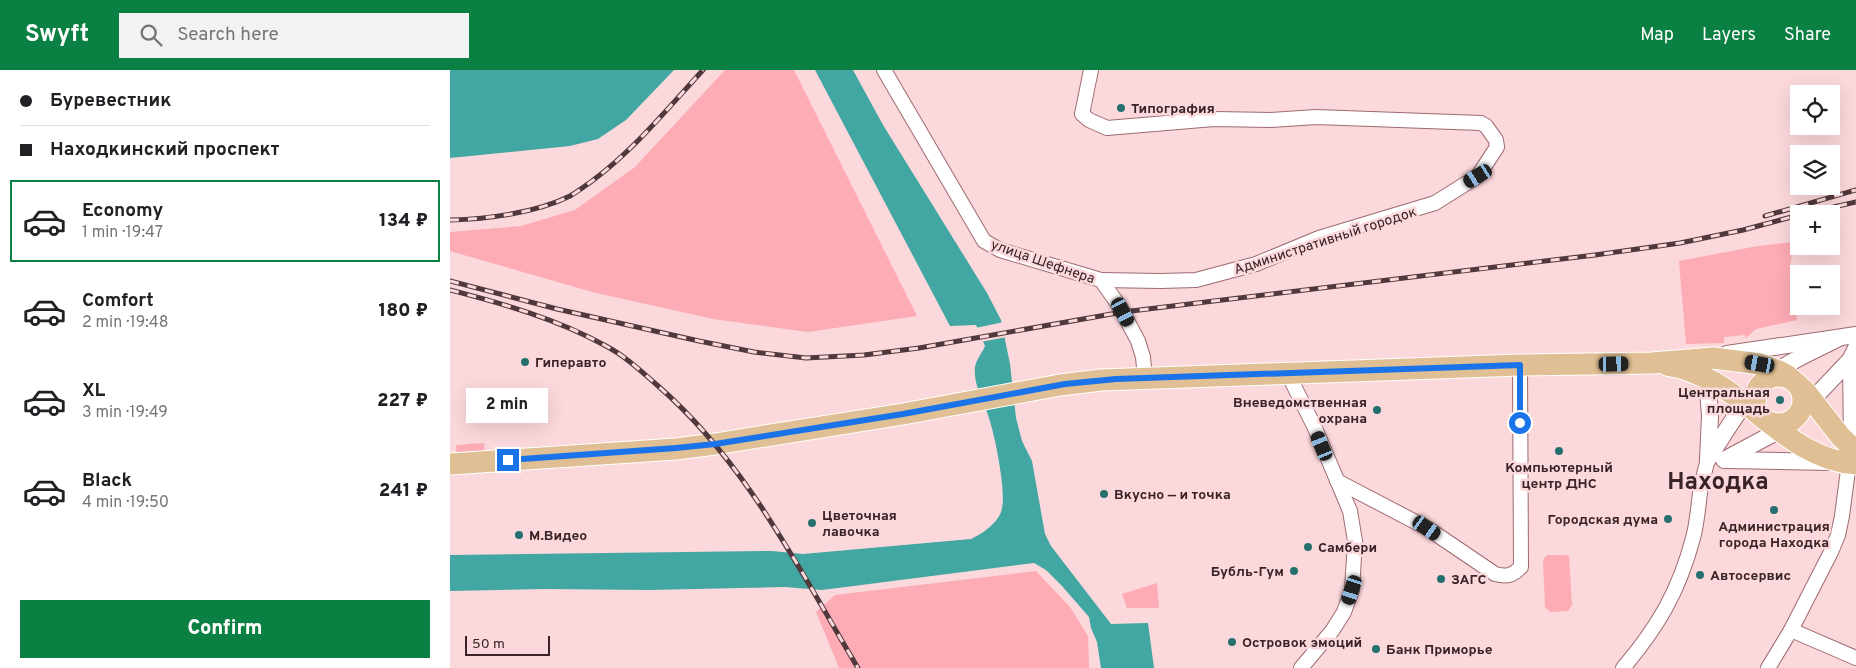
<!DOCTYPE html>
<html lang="en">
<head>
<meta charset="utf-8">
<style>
	body { margin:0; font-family:Overpass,sans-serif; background:#f2f2f2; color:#202124; height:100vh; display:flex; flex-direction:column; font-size:19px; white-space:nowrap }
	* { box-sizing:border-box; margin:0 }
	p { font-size:16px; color:#757577 }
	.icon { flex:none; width:28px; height:28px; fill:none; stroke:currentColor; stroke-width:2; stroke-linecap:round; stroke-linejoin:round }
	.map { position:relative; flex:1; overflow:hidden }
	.drawer { display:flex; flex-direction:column; background:#fff; width:450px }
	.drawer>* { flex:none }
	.hud { display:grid; align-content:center; height:110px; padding:0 20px; background:#fff }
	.fabs { position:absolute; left:1340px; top:15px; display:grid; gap:10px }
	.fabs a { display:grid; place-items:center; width:50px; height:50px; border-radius:0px; background:#fff; box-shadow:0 5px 20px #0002; font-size:25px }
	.scale { position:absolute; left:15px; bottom:12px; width:85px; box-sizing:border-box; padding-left:5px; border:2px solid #392326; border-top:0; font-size:14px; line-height:18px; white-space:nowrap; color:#392326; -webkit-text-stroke:4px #fbd8db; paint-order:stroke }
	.end { position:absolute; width:22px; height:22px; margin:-11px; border:6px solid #1a73e8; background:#fff; box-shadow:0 0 0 2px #fff }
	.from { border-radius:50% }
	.bubble { position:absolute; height:35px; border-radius:0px; background:#fff; box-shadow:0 5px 20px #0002; font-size:16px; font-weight:800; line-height:35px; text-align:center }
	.car { position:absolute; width:15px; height:30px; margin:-15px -8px; border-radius:6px; box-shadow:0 0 4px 1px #0007; background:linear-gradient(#222 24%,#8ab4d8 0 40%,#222 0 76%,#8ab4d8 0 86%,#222 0) }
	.hud b { display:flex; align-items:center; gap:18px; height:48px; font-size:19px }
	.hud b+b { border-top:1px solid #e0e0e0 }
	.hud i { width:12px; height:12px; background:#202124 }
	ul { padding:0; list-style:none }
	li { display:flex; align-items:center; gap:15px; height:82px; margin:0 10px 8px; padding:0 10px; border:2px solid transparent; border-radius:0px }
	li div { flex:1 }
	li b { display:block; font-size:19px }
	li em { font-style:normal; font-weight:800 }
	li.selected { border-color:#0b8043 }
	li>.icon { width:45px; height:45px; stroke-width:1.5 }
	.cta { display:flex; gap:10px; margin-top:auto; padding:10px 20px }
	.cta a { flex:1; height:58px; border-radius:0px; background:#0b8043; color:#fff; font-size:20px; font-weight:800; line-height:58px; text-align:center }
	header { display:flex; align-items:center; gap:30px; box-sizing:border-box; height:70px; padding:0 25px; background:#0b8043; color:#fff }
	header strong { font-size:24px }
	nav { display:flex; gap:28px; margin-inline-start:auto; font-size:18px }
	.search { width:350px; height:45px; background:#f2f2f2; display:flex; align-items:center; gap:12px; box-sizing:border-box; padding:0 18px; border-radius:0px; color:#757577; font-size:19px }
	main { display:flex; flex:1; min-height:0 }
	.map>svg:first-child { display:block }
</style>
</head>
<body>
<header>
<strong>Swyft</strong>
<div class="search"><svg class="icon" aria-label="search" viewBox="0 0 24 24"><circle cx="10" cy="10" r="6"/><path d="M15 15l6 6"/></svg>Search here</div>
<nav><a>Map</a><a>Layers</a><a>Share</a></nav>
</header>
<main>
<section class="drawer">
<div class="hud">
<b><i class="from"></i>Буревестник</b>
<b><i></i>Находкинский проспект</b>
</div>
<ul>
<li class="selected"><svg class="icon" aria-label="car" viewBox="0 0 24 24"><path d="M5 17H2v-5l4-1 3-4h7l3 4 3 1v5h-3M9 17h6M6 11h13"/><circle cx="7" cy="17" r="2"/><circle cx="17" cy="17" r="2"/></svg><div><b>Economy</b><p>1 min · 19:47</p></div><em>134 ₽</em></li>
<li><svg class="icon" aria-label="car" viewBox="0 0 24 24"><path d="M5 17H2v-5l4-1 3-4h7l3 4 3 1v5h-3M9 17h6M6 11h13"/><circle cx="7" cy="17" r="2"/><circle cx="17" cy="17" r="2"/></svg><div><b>Comfort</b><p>2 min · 19:48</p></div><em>180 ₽</em></li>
<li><svg class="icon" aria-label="car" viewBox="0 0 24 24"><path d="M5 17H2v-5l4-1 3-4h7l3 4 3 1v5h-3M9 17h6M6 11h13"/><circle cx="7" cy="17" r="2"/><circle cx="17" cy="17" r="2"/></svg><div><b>XL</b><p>3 min · 19:49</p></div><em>227 ₽</em></li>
<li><svg class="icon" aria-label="car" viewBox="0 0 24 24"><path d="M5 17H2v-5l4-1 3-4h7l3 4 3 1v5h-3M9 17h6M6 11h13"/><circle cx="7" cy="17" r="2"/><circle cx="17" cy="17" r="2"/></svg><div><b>Black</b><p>4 min · 19:50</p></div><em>241 ₽</em></li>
</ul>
<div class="cta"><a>Confirm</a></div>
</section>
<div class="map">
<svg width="1406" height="598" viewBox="0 0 1406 598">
	<rect width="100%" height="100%" fill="#fbd8db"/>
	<!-- green -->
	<g fill="#fdabb4">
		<path d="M275 0H344L467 246 358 262 263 249 146 223 0 181V162L71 156 125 140 185 97Z"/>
		<path d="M1344 172 1340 196 1347 250 1306 259 1296 268 1295 265 1274 267V273L1236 274 1229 191 1308 176Z"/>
		<path d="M34 373 35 389 7 390 6 375Z"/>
		<path d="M1097 485H1117L1119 487 1122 535 1118 541 1100 542 1095 537 1093 490Z"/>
		<path d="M586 501 620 537 638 566 639 598H389L366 542 385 525Z"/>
		<path d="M707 513 709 538H677L672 524Z"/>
	</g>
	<!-- water -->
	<g fill="#42a6a3">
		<path d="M0 0H224L176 50 148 69 120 76 0 88Z"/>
		<path d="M365 0H403L433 55 537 223 551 250 560 294 566 348 572 371 582 391 595 464 601 476 661 554 698 553 704 598H651L647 572 641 558 639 547 612 516 596 500 584 493 372 520 335 517 199 520 94 519 0 521V485L322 481 353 484 521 469C532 464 550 452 552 438 556 420 545 366 539 348 534 331 523 315 525 297 526 290 532 283 535 276L526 255 500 256Z"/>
	</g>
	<!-- pier -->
	<path fill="#fbd8db" d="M554 252 557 267 530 272 525 258Z"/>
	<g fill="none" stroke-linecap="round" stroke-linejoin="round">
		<!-- minor casing -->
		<g stroke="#9e6a70" stroke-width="16">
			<g id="minor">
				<path d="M434 0 534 171 550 180 651 210 670 237 688 271 693 287 695 308"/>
				<path d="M641 0 632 44 639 50 657 58 764 49 821 50 866 47 1031 53 1036 56 1046 70 1047 77 1028 106 985 133 869 168 806 194 746 210 710 211 651 210"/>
				<path d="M838 304 865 358 900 441 905 471 902 520 894 542 882 561 851 598"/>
				<path d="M887 411 977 458 1045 504C1057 507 1062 506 1071 497L1070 295"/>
				<path d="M1341 560 1406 588"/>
				<path d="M1173 598C1208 557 1229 521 1243 468 1247 454 1248 438 1250 423 1252 411 1255 400 1258 389"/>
				<path d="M1318 598 1341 560 1381 482 1388 465 1392 446 1401 377 1400 290"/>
			</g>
		</g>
		<!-- tertiary casing -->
		<g stroke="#9e6a70" stroke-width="18">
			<g id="tertiary">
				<path d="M1277 284 1406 265"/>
				<path d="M1257 307 1260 346 1258 389"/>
				<path d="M1258 389C1274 365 1289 337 1309 316 1331 294 1362 282 1389 268"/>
				<path d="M1274 390 1330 360 1346 347 1400 290 1406 278"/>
				<path d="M1278 390 1381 392"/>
			</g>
		</g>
		<!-- primary casing -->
		<g stroke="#fff" stroke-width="23">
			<g id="primary">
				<path d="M1217 295C1292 306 1331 389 1406 394"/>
				<circle cx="1329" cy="330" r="24"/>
				<path d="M0 394 226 379 265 374 453 344 610 315 651 310 1070 295 1202 293 1263 288 1310 294 1329 301 1338 306 1355 321 1391 367 1406 381"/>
			</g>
		</g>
		<!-- minor -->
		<use href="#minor" stroke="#fff" stroke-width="14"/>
		<!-- tertiary -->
		<use href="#tertiary" stroke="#fff" stroke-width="16"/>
		<!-- primary -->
		<use href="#primary" stroke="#dfbf93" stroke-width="21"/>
		<!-- rail casing -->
		<g stroke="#50393c" stroke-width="5">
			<g id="rail">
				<path d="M1353 144 1406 132"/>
				<path d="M1315 146 1406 120"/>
				<path d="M0 150C37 149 86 143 120 126 127 122 135 116 142 111 184 80 218 38 253 0"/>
				<path d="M0 211 107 239 249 271 304 282 356 288 414 285 469 278 673 242 1145 185 1230 173 1293 160 1349 145"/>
				<path d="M0 220C54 234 107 249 156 276 175 286 191 301 207 315 296 392 349 499 408 598"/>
			</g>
		</g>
		<!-- rail -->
		<use href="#rail" stroke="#fbd8db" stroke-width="3" stroke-dasharray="9" stroke-linecap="butt"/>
	</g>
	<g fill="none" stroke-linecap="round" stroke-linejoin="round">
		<!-- route -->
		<path stroke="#1a73e8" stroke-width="6" d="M58 390 226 378 265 374 453 344 615 314 666 309 1070 295V353"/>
	</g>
	<!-- markers -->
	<g fill="#25706e" stroke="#fbd8db" stroke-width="2">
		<circle cx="671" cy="38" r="5"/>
		<circle cx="75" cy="292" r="5"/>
		<circle cx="1330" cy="330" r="5"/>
		<circle cx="927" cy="340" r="5"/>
		<circle cx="1109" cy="381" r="5"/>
		<circle cx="654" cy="424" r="5"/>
		<circle cx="1324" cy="440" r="5"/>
		<circle cx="1218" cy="449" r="5"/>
		<circle cx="362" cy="453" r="5"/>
		<circle cx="69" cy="465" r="5"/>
		<circle cx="858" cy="477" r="5"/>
		<circle cx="844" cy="501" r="5"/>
		<circle cx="1250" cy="505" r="5"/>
		<circle cx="991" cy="509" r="5"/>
		<circle cx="782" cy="572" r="5"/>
		<circle cx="926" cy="579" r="5"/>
	</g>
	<g text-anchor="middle" stroke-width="5" stroke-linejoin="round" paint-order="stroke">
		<!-- poi labels -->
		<g font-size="14" font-weight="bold" fill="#392326" stroke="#fbd8db" text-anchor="start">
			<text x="681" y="43">Типография</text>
			<text x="85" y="297">Гиперавто</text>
			<text x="1320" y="327" text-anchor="end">Центральная<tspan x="1320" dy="16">площадь</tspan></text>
			<text x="917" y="337" text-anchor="end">Вневедомственная<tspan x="917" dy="16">охрана</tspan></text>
			<text x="1109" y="402" text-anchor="middle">Компьютерный<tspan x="1109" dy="16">центр ДНС</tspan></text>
			<text x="664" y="429">Вкусно — и точка</text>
			<text x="372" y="450">Цветочная<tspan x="372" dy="16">лавочка</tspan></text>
			<text x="1208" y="454" text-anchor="end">Городская дума</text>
			<text x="1324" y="461" text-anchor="middle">Администрация<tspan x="1324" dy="16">города Находка</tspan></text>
			<text x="79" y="470">М.Видео</text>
			<text x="868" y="482">Самбери</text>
			<text x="834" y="506" text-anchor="end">Бубль-Гум</text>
			<text x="1260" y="510">Автосервис</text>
			<text x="1001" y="514">ЗАГС</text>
			<text x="792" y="577">Островок эмоций</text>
			<text x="936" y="584">Банк Приморье</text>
		</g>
		<!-- street labels -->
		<g font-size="14" fill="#392326" stroke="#fbd8db">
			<text transform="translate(875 170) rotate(-18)" y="5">Административный городок</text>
			<text transform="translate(593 191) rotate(19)" y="5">улица Шефнера</text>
		</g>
		<!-- town labels -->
		<g font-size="24" font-weight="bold" fill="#392326" stroke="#fbd8db">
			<text x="1268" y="419">Находка</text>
		</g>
	</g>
</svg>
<div class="fabs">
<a><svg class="icon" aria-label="locate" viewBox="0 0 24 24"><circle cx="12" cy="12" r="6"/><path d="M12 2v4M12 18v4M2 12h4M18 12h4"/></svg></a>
<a><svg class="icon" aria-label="layers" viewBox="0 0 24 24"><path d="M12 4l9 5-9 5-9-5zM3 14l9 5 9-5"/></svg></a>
<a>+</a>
<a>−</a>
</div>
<div class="scale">50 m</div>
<i class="end from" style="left:1070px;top:353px"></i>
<i class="end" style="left:58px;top:390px"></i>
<div class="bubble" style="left:16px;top:318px;width:82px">2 min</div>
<i class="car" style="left:1028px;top:106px;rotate:239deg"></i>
<i class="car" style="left:673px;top:242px;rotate:152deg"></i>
<i class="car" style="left:1164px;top:294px;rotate:89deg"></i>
<i class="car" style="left:1310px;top:294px;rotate:280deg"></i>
<i class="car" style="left:872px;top:376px;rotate:337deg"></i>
<i class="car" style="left:977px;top:458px;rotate:125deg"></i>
<i class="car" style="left:902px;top:520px;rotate:198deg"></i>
</div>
</main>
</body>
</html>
